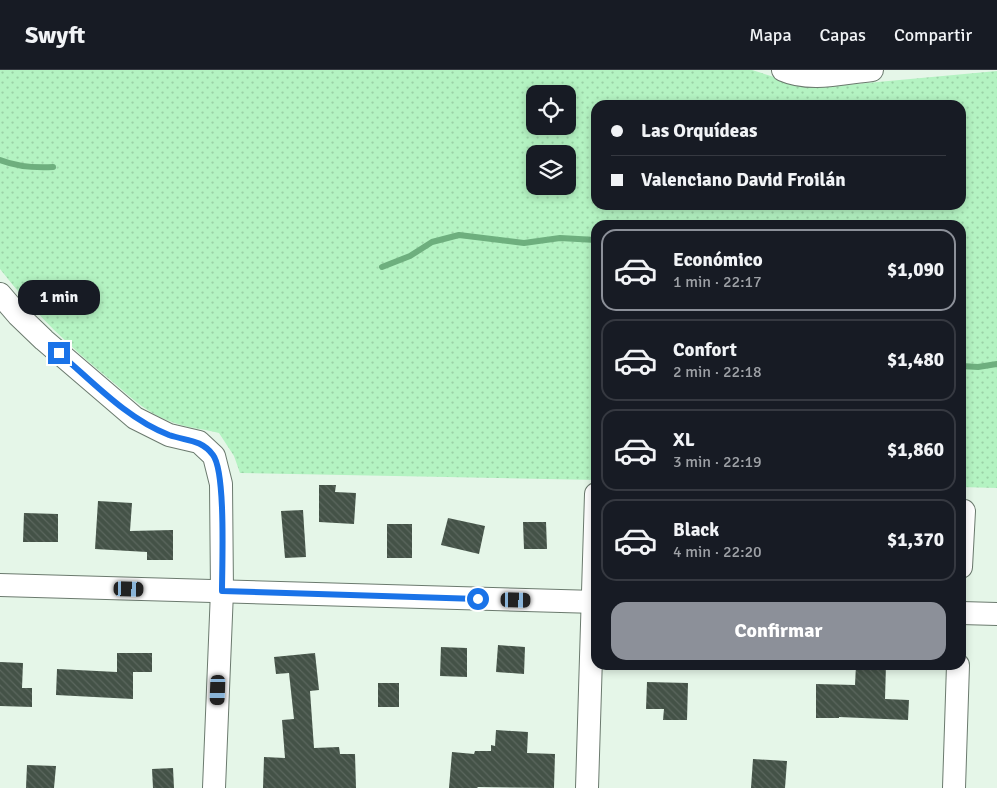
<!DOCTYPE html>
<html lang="es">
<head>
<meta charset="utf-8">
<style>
	body { margin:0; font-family:Signika,sans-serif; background:#20242c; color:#f1f3f6; height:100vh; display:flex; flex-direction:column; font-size:19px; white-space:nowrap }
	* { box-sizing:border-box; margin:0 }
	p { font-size:16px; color:#9ea1a6 }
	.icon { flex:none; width:28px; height:28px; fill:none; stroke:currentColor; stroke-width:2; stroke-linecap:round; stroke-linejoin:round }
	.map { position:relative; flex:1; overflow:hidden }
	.details { position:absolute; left:591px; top:150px; width:375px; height:450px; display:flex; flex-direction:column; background:#171b24; border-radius:15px; box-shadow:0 2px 8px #0003 }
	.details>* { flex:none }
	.top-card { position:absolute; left:591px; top:30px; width:375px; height:110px; border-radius:15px; box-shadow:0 2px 8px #0003; display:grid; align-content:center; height:110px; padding:0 20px; background:#171b24 }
	.tools { position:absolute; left:526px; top:15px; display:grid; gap:10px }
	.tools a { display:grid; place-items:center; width:50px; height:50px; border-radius:10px; background:#171b24; box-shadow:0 2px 8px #0003; font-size:25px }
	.end { position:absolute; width:22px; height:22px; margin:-11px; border:6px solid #1a73e8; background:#fff; box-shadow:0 0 0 2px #fff }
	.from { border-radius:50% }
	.bubble { position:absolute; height:35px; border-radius:15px; background:#171b24; box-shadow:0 2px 8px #0003; font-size:16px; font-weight:800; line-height:35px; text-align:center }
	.car { position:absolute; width:15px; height:30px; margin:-15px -8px; border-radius:6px; box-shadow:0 0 4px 1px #0007; background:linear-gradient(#222 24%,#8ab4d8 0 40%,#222 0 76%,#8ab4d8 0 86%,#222 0) }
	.top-card b { display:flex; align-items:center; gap:18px; height:48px; font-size:19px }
	.top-card b+b { border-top:1px solid #363941 }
	.top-card i { width:12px; height:12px; background:#f1f3f6 }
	ul { padding:9px 0 0; list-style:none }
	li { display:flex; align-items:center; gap:15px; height:82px; margin:0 10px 8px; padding:0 10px; border:2px solid #363941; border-radius:15px }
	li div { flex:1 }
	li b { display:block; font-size:19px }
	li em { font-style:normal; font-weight:800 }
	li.current { border-color:#8c9099 }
	li>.icon { width:45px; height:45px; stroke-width:1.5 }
	.button { display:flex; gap:10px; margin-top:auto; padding:10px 20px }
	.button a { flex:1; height:58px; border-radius:15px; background:#8c9099; color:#fff; font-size:20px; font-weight:800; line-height:58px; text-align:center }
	header { display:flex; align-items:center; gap:30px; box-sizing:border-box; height:70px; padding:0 25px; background:#171b24; border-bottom:1px solid #363941 }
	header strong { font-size:24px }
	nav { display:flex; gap:28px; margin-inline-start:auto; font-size:18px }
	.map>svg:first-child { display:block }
</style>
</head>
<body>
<header>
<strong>Swyft</strong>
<nav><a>Mapa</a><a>Capas</a><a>Compartir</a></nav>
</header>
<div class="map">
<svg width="997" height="718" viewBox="0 0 997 718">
	<defs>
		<pattern id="grass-dots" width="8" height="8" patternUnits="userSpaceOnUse" patternTransform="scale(1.25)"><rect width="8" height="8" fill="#b4f3c2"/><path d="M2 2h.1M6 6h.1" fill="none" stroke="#9ad0a6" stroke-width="1.8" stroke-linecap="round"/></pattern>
		<pattern id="building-back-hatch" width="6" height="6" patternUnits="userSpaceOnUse" patternTransform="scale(1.25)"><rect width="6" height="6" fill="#445247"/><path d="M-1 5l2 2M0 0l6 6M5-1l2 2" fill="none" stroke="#5b675e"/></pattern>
	</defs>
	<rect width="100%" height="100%" fill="#e5f6e8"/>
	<!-- grass -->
	<path fill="url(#grass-dots)" fill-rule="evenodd" d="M0 0H752L790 12 845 15 997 1V418L961 417V155H596V410L240 403 234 386 219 363C199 358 179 357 160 347 143 339 128 325 114 313 72 279 33 242 0 199ZM535 24H568V56H535ZM596 35H961V135H596ZM535 84H568V116H535Z"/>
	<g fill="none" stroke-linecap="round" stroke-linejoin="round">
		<!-- stream -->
		<g stroke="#6eaf7e" stroke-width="6">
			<path d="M0 90C18 97 35 98 53 97"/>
			<path d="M382 197 410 186 432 172 459 165 524 173 560 168 596 170"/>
			<path d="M961 296 978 297 997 294"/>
		</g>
	</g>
	<!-- building -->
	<g fill="url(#building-back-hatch)">
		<path d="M319 415H336L335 422 356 423 354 454 319 452Z"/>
		<path d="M98 431 132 433 130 461 173 460V490H147V482L95 479Z"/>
		<path d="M303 440 306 487 285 488 281 441Z"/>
		<path d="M24 443 58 444V472H23Z"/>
		<path d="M448 448 485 456 479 484 441 475Z"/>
		<path d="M523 452H546L547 479H524Z"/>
		<rect x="387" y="454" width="25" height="34"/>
		<path d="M498 575 525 577 524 604 496 602Z"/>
		<path d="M441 577 467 578V607L440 606Z"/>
		<path d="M117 583H152V602H133V629L56 625 57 599 117 602Z"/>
		<path d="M315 583 319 620 310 621 314 678 339 677 340 684H355L356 718H263L264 687 285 688 282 650 294 649 289 603 276 604 274 587Z"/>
		<path d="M0 592 23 593 22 618H32V637L0 636Z"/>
		<path d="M856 595H886L885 629 909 630 908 650 839 647V648H816V614L855 615Z"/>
		<path d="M647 612 688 613 687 650H663L664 639H646Z"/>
		<rect x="378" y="613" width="21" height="24"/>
		<path d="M496 660 528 662 527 683 555 684 554 718 478 717 477 718H449L452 682 474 684 475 681H491V675L495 676Z"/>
		<path d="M753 689 787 691 785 718H751Z"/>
		<path d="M27 695 56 696 54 718H26Z"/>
		<path d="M173 698 174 718H153L152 699Z"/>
	</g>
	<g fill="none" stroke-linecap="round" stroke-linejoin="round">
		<!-- minor casing -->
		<g stroke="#6b7a6e" stroke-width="24">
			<g id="minor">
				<path d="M783 0C810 12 843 3 872 0"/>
				<path d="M0 224 18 245 44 270 135 348 169 365 199 372 214 386 221 414 222 521 214 718"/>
				<path d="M961 497 964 441"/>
				<path d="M0 515 596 532"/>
				<path d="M961 543 997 544"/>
				<path d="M587 718 596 424"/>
				<path d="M954 718 958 595"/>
			</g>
		</g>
		<!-- minor -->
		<use href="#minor" stroke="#fff" stroke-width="22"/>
	</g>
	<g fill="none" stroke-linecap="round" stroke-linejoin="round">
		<!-- route -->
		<path stroke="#1a73e8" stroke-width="6" d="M59 283C93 312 127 349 169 365 186 371 201 369 213 385 226 402 222 496 222 521L478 529"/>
	</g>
</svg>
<div class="tools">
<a><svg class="icon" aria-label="locate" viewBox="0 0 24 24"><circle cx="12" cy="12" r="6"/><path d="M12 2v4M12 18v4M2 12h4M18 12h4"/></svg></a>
<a><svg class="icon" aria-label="layers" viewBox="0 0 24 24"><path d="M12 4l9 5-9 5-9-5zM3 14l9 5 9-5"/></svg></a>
</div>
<i class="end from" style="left:478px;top:529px"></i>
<i class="end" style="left:59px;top:283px"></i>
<div class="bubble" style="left:18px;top:210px;width:82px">1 min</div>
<i class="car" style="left:129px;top:519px;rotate:92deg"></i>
<i class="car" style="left:516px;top:530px;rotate:91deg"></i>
<i class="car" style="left:218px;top:620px;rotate:182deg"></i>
<div class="top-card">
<b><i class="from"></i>Las Orquídeas</b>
<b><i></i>Valenciano David Froilán</b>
</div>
<section class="details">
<ul>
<li class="current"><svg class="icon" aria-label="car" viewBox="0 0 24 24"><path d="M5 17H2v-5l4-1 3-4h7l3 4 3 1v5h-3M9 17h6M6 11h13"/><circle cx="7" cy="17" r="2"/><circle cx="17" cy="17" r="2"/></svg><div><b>Económico</b><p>1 min · 22:17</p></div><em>$1,090</em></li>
<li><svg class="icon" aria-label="car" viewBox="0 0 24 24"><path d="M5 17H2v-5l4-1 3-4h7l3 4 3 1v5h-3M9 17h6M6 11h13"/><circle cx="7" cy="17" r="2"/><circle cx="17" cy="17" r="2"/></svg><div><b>Confort</b><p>2 min · 22:18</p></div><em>$1,480</em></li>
<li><svg class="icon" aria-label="car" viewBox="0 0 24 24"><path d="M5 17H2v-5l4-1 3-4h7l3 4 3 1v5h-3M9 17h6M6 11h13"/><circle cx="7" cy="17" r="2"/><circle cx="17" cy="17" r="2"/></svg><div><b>XL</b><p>3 min · 22:19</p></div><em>$1,860</em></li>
<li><svg class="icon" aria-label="car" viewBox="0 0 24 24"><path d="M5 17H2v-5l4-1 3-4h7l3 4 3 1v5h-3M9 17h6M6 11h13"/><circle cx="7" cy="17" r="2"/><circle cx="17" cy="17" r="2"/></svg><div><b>Black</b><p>4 min · 22:20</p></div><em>$1,370</em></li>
</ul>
<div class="button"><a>Confirmar</a></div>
</section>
</div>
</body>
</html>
